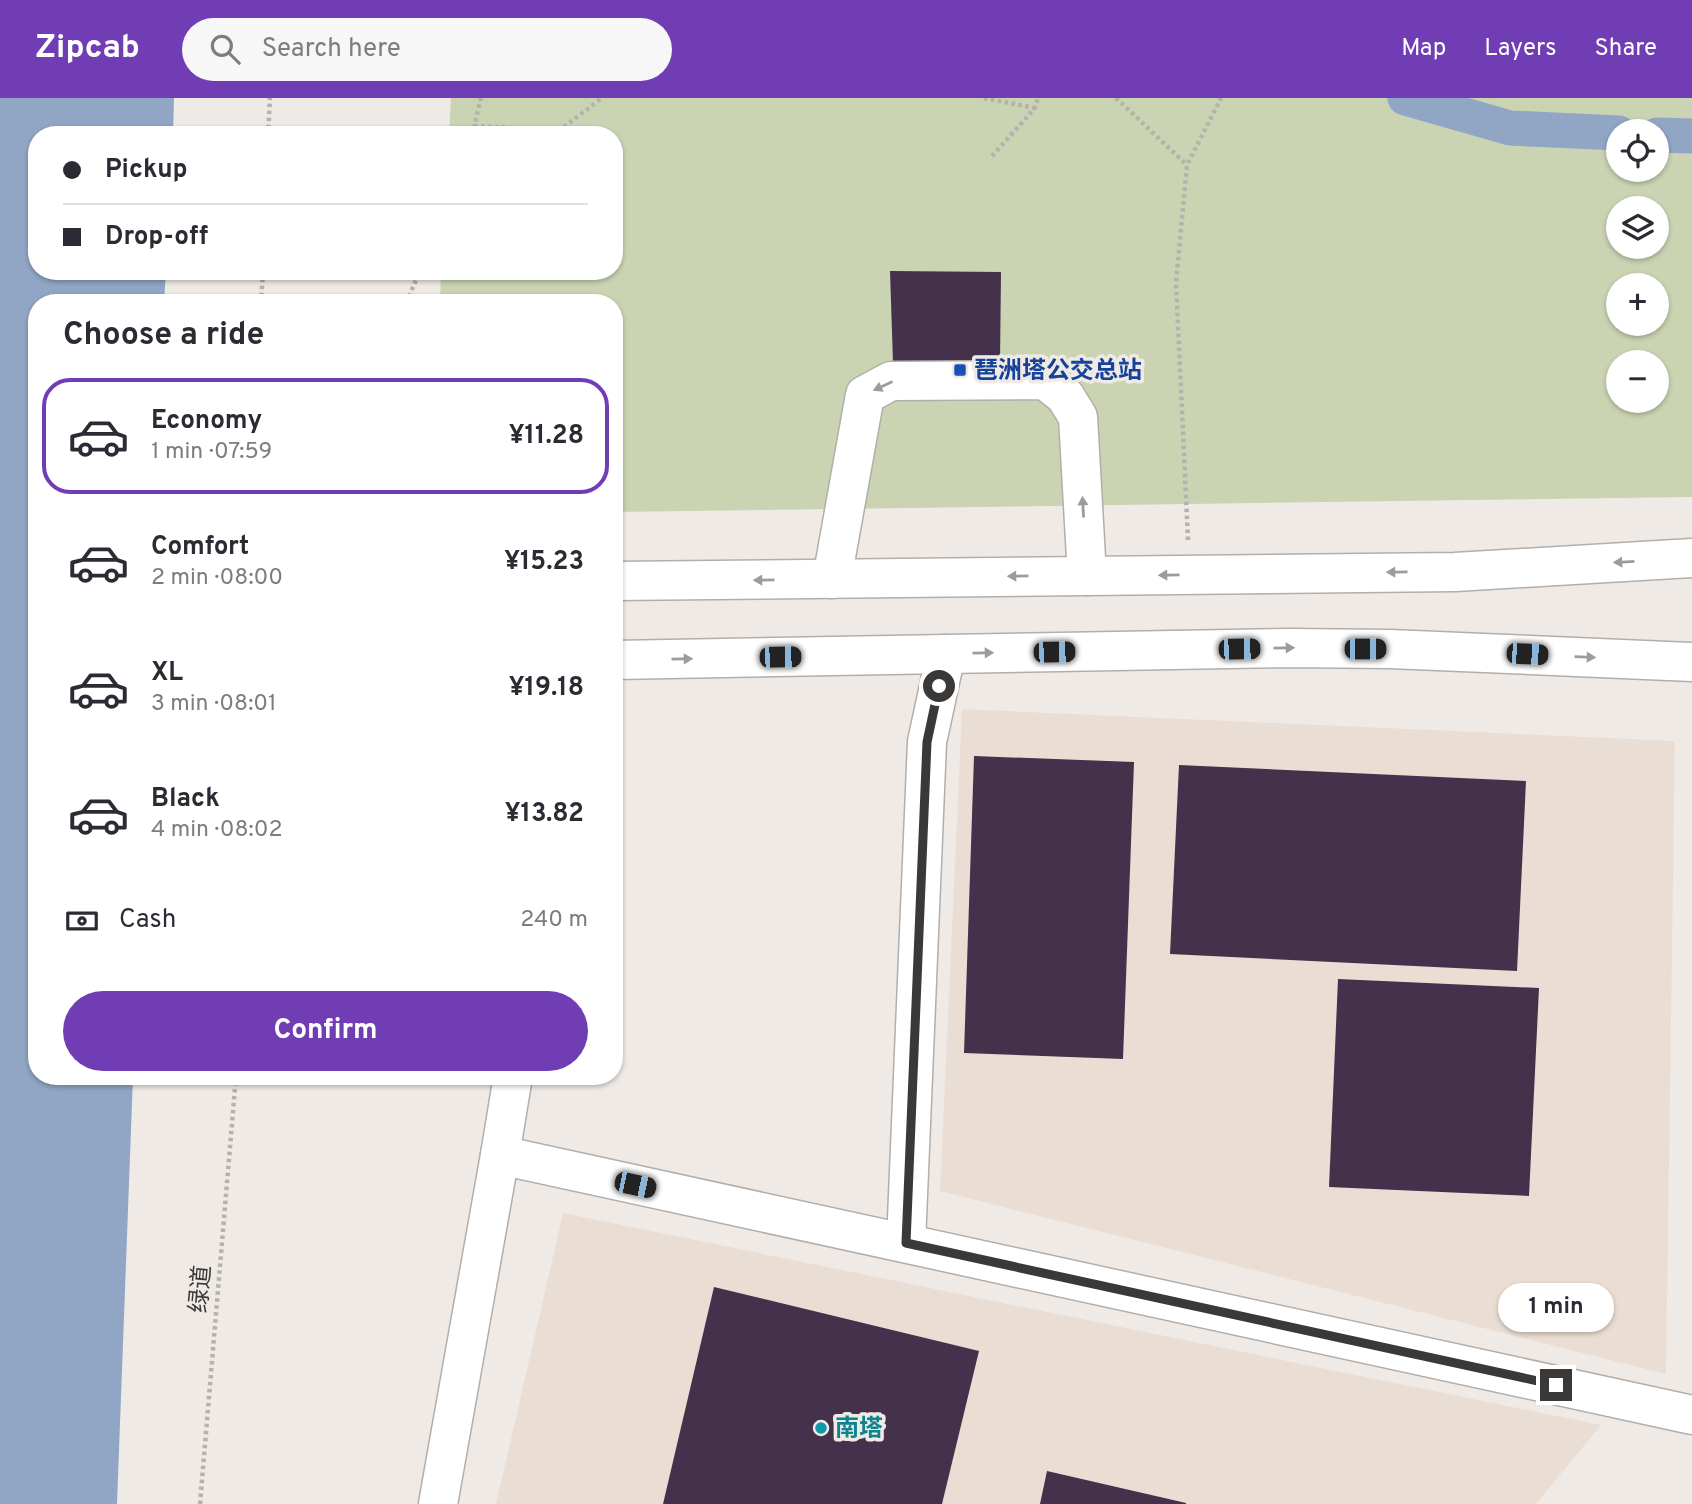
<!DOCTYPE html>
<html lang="en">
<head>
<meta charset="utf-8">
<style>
	body { margin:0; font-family:Overpass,"Noto Sans SC",sans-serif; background:#f7f7f7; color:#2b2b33; height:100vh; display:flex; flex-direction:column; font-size:26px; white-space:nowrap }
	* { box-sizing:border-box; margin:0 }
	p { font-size:23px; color:#7c7c81 }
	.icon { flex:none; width:38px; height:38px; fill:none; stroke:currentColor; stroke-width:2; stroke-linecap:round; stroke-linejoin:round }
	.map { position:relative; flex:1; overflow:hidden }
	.panel { position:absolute; left:28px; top:196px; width:595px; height:791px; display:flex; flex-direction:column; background:#fff; border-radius:28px; box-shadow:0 2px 5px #0004 }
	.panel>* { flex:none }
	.top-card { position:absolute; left:28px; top:28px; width:595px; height:154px; border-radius:28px; box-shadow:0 2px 5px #0004; display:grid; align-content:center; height:154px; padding:0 35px; background:#fff }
	.fabs { position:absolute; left:1606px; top:21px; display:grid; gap:14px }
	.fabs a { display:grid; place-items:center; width:63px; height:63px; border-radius:50%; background:#fff; box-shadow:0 2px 5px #0004; font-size:35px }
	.end { position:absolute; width:32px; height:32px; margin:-16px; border:9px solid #3b3937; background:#fff; box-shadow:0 0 0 4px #fff }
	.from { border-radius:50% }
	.bubble { position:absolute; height:49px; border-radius:24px; background:#fff; box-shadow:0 2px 5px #0004; font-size:23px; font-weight:700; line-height:49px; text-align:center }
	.car { position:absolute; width:21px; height:42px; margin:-21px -10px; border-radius:9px; box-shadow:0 0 5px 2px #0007; background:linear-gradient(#222 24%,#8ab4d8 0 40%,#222 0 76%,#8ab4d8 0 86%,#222 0) }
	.top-card b { display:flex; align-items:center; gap:24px; height:66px; font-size:26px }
	.top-card b+b { border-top:2px solid #e1e1e2 }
	.top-card i { width:18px; height:18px; background:#2b2b33 }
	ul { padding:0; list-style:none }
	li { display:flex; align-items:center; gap:21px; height:116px; margin:0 14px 10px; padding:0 21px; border:4px solid transparent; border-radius:28px }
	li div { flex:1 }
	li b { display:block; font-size:26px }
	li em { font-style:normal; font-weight:700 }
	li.on { border-color:#703db4 }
	li>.icon { width:63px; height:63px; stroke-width:1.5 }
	h2 { padding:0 35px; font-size:32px; line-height:84px }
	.pay { display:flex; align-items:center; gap:18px; height:77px; padding:0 35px; font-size:26px }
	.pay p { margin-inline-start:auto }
	.button { display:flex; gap:14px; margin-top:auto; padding:14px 35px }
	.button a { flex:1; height:80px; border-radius:42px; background:#703db4; color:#fff; font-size:28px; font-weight:700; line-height:80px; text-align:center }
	header { display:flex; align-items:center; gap:42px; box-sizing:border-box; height:98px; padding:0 35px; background:#703db4; color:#fff }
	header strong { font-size:33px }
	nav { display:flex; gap:38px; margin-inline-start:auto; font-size:24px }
	.search { width:490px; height:63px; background:#f7f7f7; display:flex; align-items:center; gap:18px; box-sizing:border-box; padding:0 24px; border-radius:38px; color:#7c7c81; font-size:26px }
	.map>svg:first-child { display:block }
</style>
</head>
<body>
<header>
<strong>Zipcab</strong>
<div class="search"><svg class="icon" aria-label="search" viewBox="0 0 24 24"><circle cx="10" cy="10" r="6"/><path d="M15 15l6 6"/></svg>Search here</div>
<nav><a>Map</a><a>Layers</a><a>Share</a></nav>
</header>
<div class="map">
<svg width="1692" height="1406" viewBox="0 0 1692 1406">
	<rect width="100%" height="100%" fill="#f0eae6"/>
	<!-- built -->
	<g fill="#eaded4">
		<path d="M962 611 1675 643 1666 1276 940 1093Z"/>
		<path d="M563 1115 1601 1327 1536 1406H496Z"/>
	</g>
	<!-- green -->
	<path fill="#cad4b3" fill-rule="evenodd" d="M451 0H1692V399L614 414V205H440L441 173H614V37H449ZM1619 33H1657V72H1619ZM1619 110H1657V149H1619ZM1619 187H1657V226H1619ZM1619 264H1657V303H1619Z"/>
	<!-- water -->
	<path fill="#90a6c4" d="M0 0H174L173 37H37V173H166L164 205H37V978H133L117 1406H0Z"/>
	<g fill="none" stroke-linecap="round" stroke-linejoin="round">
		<!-- canal -->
		<g stroke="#90a6c4" stroke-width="35">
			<path d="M1405 0 1510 30 1619 35"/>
			<path d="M1657 37 1692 38"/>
		</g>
	</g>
	<!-- building -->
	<g fill="#44314b">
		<path d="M890 173 1001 174 1000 265H893Z"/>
		<path d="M974 658 1134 664 1123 961 964 955Z"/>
		<path d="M1179 667 1526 683 1517 873 1170 856Z"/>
		<path d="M1338 881 1539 890 1529 1098 1329 1089Z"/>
		<path d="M714 1189 979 1253 942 1406H663Z"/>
		<path d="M1047 1373 1186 1405V1406H1040Z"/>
	</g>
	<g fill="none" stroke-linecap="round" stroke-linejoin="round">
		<!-- minor casing -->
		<g stroke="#b3aeaa" stroke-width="41">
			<g id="minor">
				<path d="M832 481 865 297 891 283 1045 282 1065 298 1078 319 1087 478"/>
				<path d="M614 483 1455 474 1692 460"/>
				<path d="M614 562 1289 550 1390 551 1692 564"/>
				<path d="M500 1057 1692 1317"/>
				<path d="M906 1145 927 644 946 556"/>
				<path d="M438 1406 500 1057 513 978"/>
			</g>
		</g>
		<!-- path -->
		<g stroke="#b5b1ad" stroke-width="4.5" stroke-dasharray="3.5 3.5" stroke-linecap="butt">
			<path d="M984 0 1035 10"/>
			<path d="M1116 0 1187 67"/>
			<path d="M474 28 560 32 602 0"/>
			<path d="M268 37 270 0"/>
			<path d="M472 37 481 0"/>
			<path d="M992 58 1035 10 1038 0"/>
			<path d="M261 205 263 173"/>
			<path d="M406 205 420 173"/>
			<path d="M1188 442 1176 185 1187 67 1221 0"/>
			<path d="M200 1406 236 978"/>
		</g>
		<!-- minor -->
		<use href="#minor" stroke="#fff" stroke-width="38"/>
	</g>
	<!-- one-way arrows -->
	<defs><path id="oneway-solid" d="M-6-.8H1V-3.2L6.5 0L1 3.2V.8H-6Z" transform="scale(1.75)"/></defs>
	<g fill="#9d9c9b">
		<use href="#oneway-solid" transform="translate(883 288) rotate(155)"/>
		<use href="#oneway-solid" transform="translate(1083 409) rotate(-93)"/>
		<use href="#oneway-solid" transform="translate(1624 464) rotate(177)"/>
		<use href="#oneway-solid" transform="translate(1397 474) rotate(179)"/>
		<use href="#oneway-solid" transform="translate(1169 477) rotate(179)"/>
		<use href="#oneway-solid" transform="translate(1018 478) rotate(179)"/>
		<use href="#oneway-solid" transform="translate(764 482) rotate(179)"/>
		<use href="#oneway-solid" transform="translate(1284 550) rotate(-1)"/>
		<use href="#oneway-solid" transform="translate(983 555) rotate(-1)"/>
		<use href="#oneway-solid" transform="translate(1585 559) rotate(2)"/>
		<use href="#oneway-solid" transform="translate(682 561) rotate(-1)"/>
	</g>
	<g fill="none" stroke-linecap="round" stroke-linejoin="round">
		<!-- route -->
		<path stroke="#3b3937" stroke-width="9" d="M939 588 927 644 906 1145 1556 1287"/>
	</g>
	<!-- markers -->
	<rect fill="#1a4fb4" stroke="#f0eae6" stroke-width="2.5" x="953" y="265" width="14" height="14" rx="3.5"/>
	<circle fill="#0f9aa8" stroke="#f0eae6" stroke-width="2.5" cx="821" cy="1330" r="7"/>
	<g text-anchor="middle" stroke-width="7" stroke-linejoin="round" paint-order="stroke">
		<!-- transit labels -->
		<g font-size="24" font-weight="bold" fill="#164399" stroke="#f0eae6" text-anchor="start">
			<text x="974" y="280">琶洲塔公交总站</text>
		</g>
		<!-- street labels -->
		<g font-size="24" fill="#3b3937" stroke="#f0eae6">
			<text transform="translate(200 1191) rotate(-85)" y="8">绿道</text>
		</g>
		<!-- culture labels -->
		<g font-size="24" font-weight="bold" fill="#0d838f" stroke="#f0eae6" text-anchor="start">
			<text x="835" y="1338">南塔</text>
		</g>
	</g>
</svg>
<div class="fabs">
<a><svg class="icon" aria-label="locate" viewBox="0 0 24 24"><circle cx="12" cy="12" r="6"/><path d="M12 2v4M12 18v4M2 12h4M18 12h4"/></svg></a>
<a><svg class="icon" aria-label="layers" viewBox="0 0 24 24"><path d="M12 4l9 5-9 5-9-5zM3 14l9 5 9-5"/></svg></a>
<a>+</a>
<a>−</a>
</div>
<i class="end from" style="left:939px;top:588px"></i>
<i class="end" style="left:1556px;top:1287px"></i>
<div class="bubble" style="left:1498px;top:1185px;width:116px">1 min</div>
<i class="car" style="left:1239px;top:551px;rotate:89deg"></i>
<i class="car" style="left:1365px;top:551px;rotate:90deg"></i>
<i class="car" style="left:1054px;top:554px;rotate:89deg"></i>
<i class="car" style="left:1527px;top:556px;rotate:93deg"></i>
<i class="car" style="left:780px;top:559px;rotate:89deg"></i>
<i class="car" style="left:635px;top:1087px;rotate:102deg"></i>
<div class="top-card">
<b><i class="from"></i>Pickup</b>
<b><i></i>Drop-off</b>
</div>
<section class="panel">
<h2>Choose a ride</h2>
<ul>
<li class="on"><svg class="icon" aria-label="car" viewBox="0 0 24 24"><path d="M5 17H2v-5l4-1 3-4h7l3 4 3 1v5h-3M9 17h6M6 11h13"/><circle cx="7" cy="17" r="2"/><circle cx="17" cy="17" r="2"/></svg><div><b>Economy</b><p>1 min · 07:59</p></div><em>¥11.28</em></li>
<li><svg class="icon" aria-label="car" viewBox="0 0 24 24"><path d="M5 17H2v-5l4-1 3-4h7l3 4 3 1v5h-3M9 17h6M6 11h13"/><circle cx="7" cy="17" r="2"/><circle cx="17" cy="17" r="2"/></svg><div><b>Comfort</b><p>2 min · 08:00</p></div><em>¥15.23</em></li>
<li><svg class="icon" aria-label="car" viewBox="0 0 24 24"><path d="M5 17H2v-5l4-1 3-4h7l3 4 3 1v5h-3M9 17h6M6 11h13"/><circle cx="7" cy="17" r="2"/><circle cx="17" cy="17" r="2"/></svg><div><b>XL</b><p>3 min · 08:01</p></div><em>¥19.18</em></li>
<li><svg class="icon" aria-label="car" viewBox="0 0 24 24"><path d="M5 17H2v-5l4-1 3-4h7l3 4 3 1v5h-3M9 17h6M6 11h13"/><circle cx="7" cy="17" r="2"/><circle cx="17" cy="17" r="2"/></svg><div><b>Black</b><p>4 min · 08:02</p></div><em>¥13.82</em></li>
</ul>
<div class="pay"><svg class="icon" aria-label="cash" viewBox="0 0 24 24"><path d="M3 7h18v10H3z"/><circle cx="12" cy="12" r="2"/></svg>Cash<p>240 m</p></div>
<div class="button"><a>Confirm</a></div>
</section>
</div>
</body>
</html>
